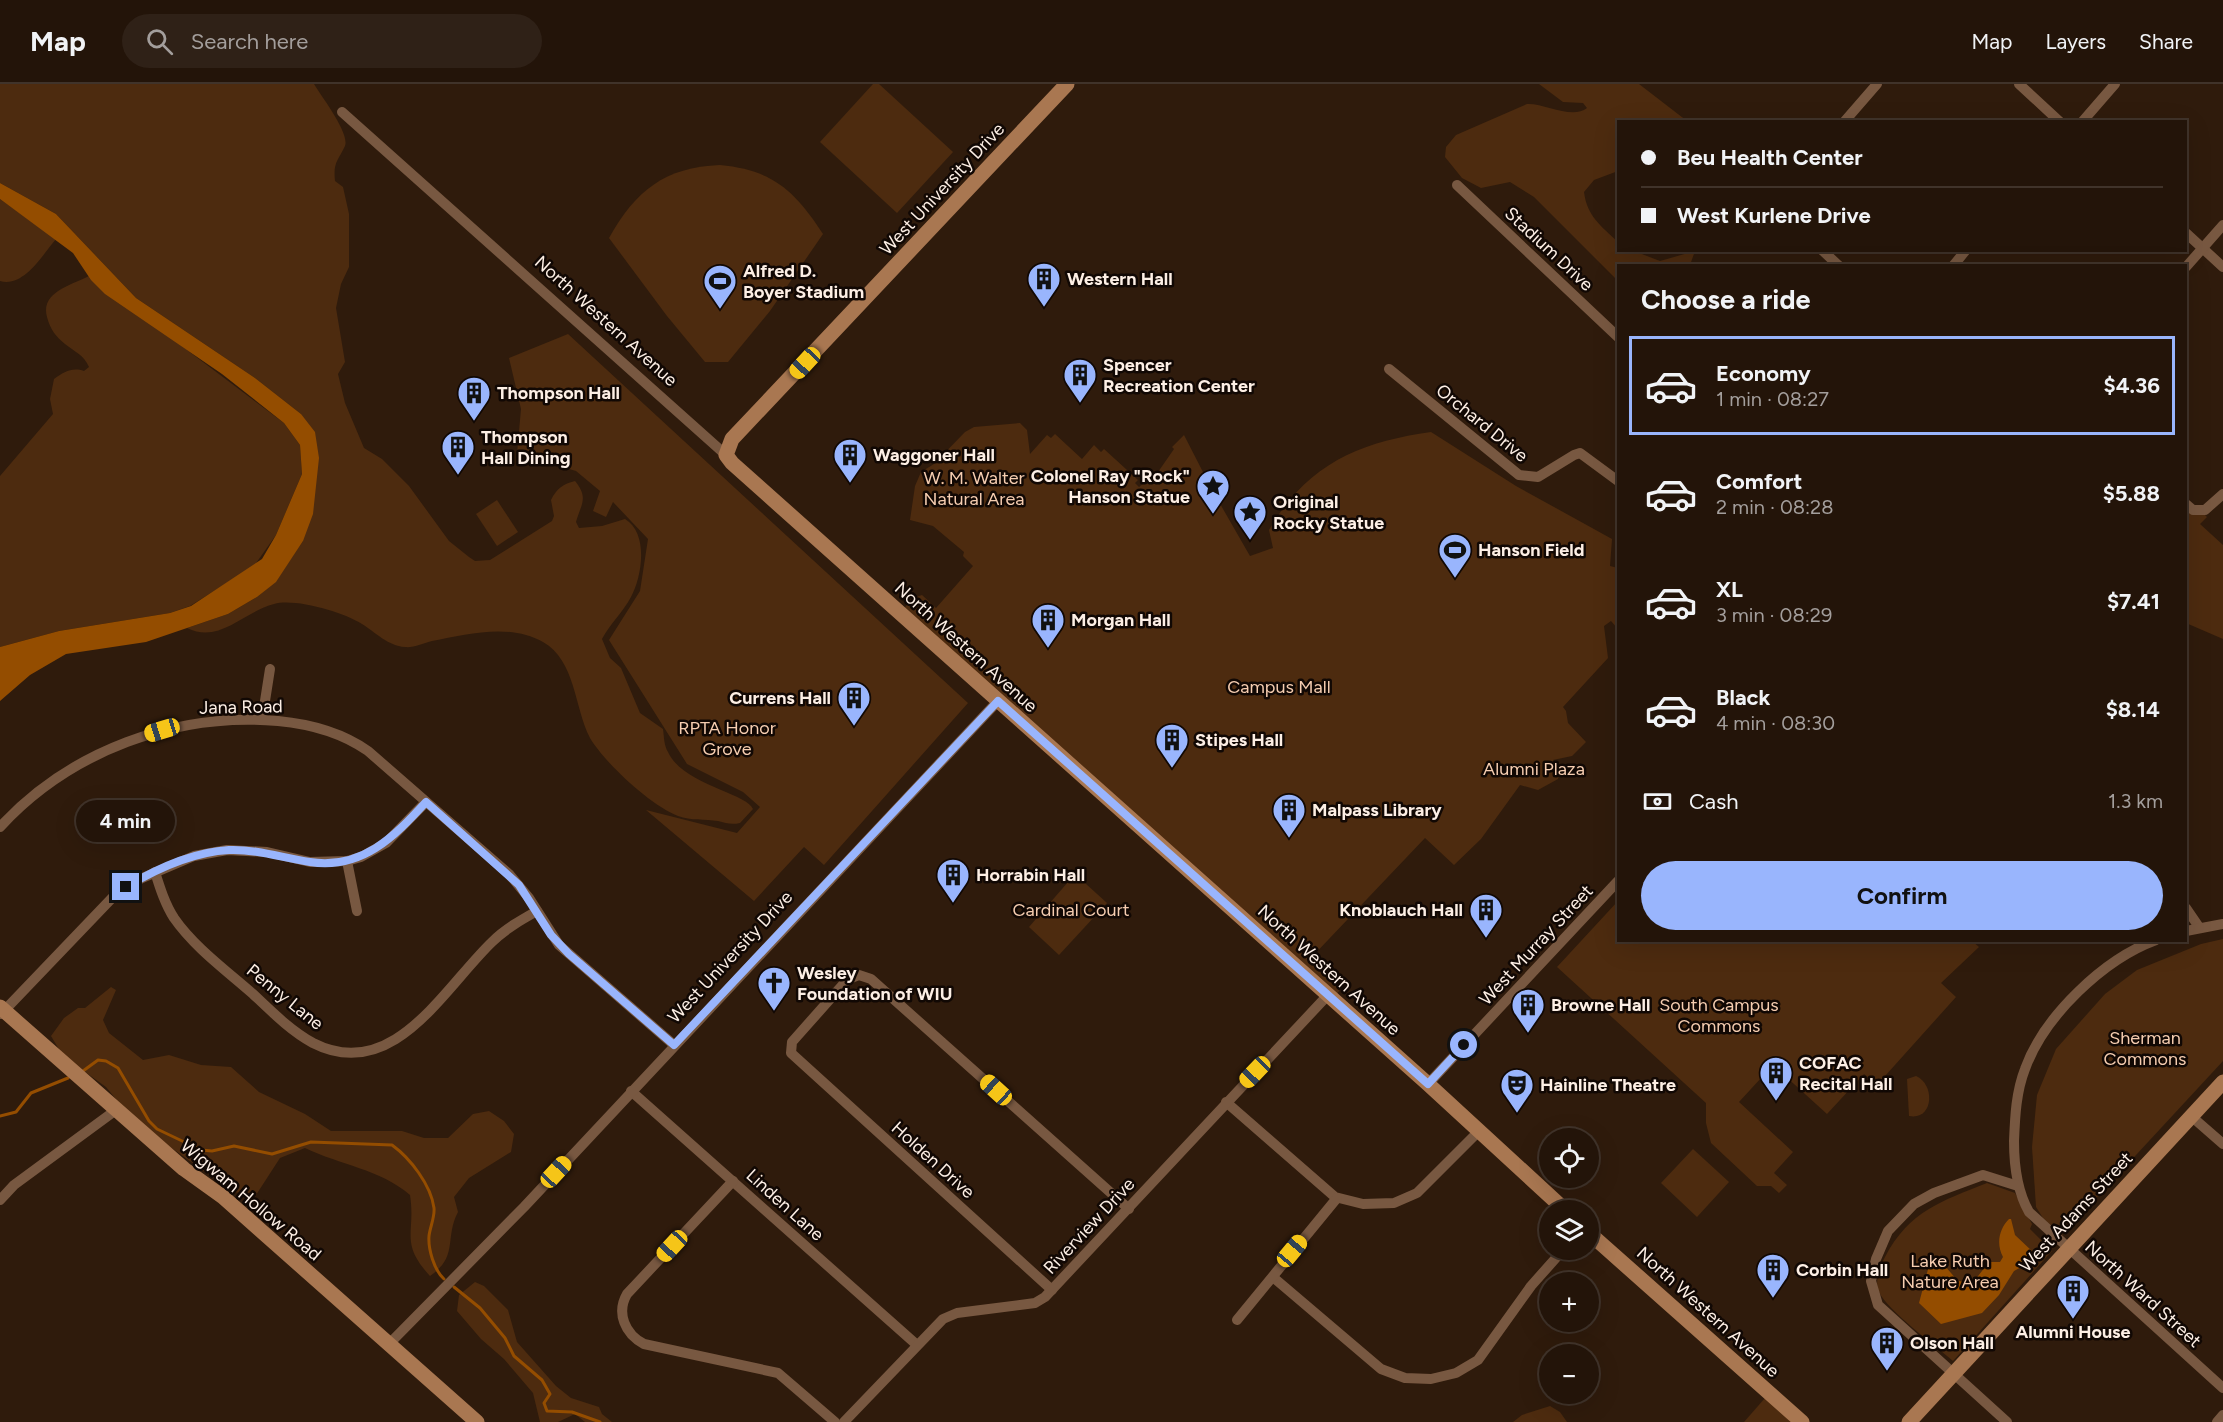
<!DOCTYPE html>
<html lang="en">
<head>
<meta charset="utf-8">
<style>
	body { margin:0; font-family:Figtree,sans-serif; background:#2f2117; color:#f1f3f6; height:100vh; display:flex; flex-direction:column; font-size:22px; white-space:nowrap }
	* { box-sizing:border-box; margin:0 }
	p { font-size:20px; color:#a39e9c }
	.icon { flex:none; width:33px; height:33px; fill:none; stroke:currentColor; stroke-width:2; stroke-linecap:round; stroke-linejoin:round }
	.map { position:relative; flex:1; overflow:hidden }
	.sheet { position:absolute; left:1617px; top:180px; width:570px; height:678px; display:flex; flex-direction:column; background:#231409; border-radius:0px; box-shadow:0 6px 24px #0002,0 0 0 2px #40332a }
	.sheet>* { flex:none }
	.banner { position:absolute; left:1617px; top:36px; width:570px; height:132px; border-radius:0px; box-shadow:0 6px 24px #0002,0 0 0 2px #40332a; display:grid; align-content:center; height:132px; padding:0 24px; background:#231409 }
	.tools { position:absolute; left:1539px; top:1044px; display:grid; gap:12px }
	.tools a { display:grid; place-items:center; width:60px; height:60px; border-radius:50%; background:#231409; box-shadow:0 6px 24px #0002,0 0 0 2px #40332a; font-size:30px }
	.end { position:absolute; width:27px; height:27px; margin:-14px; border:8px solid #99b5fd; background:#111; box-shadow:0 0 0 3px #111 }
	.from { border-radius:50% }
	.bubble { position:absolute; height:42px; border-radius:21px; background:#231409; box-shadow:0 6px 24px #0002,0 0 0 2px #40332a; font-size:20px; font-weight:700; line-height:42px; text-align:center }
	.car { position:absolute; width:18px; height:36px; margin:-18px -9px; border-radius:8px; box-shadow:0 0 4px 2px #0007; background:linear-gradient(#f5c518 24%,#345 0 40%,#f5c518 0 76%,#345 0 86%,#f5c518 0) }
	.banner b { display:flex; align-items:center; gap:21px; height:57px; font-size:22px }
	.banner b+b { border-top:2px solid #40332a }
	.banner i { width:15px; height:15px; background:#f1f3f6 }
	ul { padding:0; list-style:none }
	li { display:flex; align-items:center; gap:18px; height:99px; margin:0 12px 9px; padding:0 12px; border:3px solid transparent; border-radius:0px }
	li div { flex:1 }
	li b { display:block; font-size:22px }
	li em { font-style:normal; font-weight:700 }
	li.on { border-color:#99b5fd }
	li>.icon { width:54px; height:54px; stroke-width:1.5 }
	h2 { padding:0 24px; font-size:27px; line-height:72px }
	.pay { display:flex; align-items:center; gap:15px; height:66px; padding:0 24px; font-size:22px }
	.pay p { margin-inline-start:auto }
	.button { display:flex; gap:12px; margin-top:auto; padding:12px 24px }
	.button a { flex:1; height:69px; border-radius:36px; background:#99b5fd; color:#111; font-size:24px; font-weight:700; line-height:69px; text-align:center }
	header { display:flex; align-items:center; gap:36px; box-sizing:border-box; height:84px; padding:0 30px; background:#231409; border-bottom:2px solid #40332a }
	header strong { font-size:28px }
	nav { display:flex; gap:33px; margin-inline-start:auto; font-size:21px }
	.search { width:420px; height:54px; background:#2f2117; display:flex; align-items:center; gap:15px; box-sizing:border-box; padding:0 21px; border-radius:33px; color:#a39e9c; font-size:22px }
	.map>svg:first-child { display:block }
</style>
</head>
<body>
<header>
<strong>Map</strong>
<div class="search"><svg class="icon" aria-label="search" viewBox="0 0 24 24"><circle cx="10" cy="10" r="6"/><path d="M15 15l6 6"/></svg>Search here</div>
<nav><a>Map</a><a>Layers</a><a>Share</a></nav>
</header>
<div class="map">
<svg width="2223" height="1338" viewBox="0 0 2223 1338">
	<rect width="100%" height="100%" fill="#2f1b0c"/>
	<!-- green -->
	<g fill="#4d2b0f">
		<path d="M0 0H314C321 12 350 49 345 62 338 77 333 78 335 97L343 103 349 130V183L341 200 336 224 345 278 338 290 345 319 364 364 382 375 409 402 449 457 469 473 475 477 490 476 552 437 554 432 551 416C557 404 563 400 575 397 589 414 581 420 576 438L579 444 602 442 625 435C649 449 642 493 631 513 623 528 610 540 602 555L610 574 621 584 640 629 663 645C664 652 664 662 668 668 683 701 747 709 753 725L740 739C731 741 726 739 718 737 705 735 691 737 678 732 650 721 605 679 590 654 574 623 576 577 543 558 509 539 468 550 432 557 424 559 413 564 405 563 388 562 375 548 362 540 343 528 295 514 274 520 243 528 220 560 187 544L228 530 257 513 276 497 303 457 301 330 255 294 136 214 56 130 0 99Z"/>
		<path d="M873 0H879L953 68 897 129 820 58Z"/>
		<path d="M1539 0H1639L1687 37 1618 38V87L1594 96 1584 108C1587 132 1601 142 1618 158V166L1634 167 1660 177 1695 167 1690 181 1618 182V197L1534 113 1510 98 1481 104 1462 94 1445 73 1446 63 1456 51 1527 20C1545 19 1572 36 1587 24L1583 19 1563 18Z"/>
		<path d="M720 81C773 86 795 107 823 150L770 227 728 278H705L667 232 609 154C635 107 665 83 720 81Z"/>
		<path d="M0 115 56 155C43 170 24 204 0 197Z"/>
		<path d="M89 192 284 339 300 361 302 390 276 451 254 482 190 522 170 529 59 547 0 563V392L53 330 50 315 54 295C64 288 72 283 84 287L89 283C84 271 75 268 65 260 56 253 50 245 47 233 40 208 72 201 89 192Z"/>
		<path d="M568 250 968 619 824 781 804 763 754 817 646 726 737 749 760 723 743 708 687 680 609 556 640 507 648 455 613 418 606 433 593 427 600 407 576 387 517 370 521 325 509 274Z"/>
		<path d="M1020 339 1027 346 1030 370 1047 351 1051 354 1055 350 1082 375 1094 361 1101 368 1104 365 1138 396 1135 399 1139 403 1158 388 1174 365 1172 363 1184 351 1204 390 1213 397 1215 411 1250 472 1273 464 1269 446C1307 380 1360 358 1431 348L1516 402 1612 455 1610 482 1618 484V545L1611 537 1604 542 1608 574 1563 623 1566 627 1568 639 1586 658 1572 672 1553 676 1560 686 1558 695 1538 706 1520 701 1481 755 1454 781 1425 754 1309 876 1340 906 1332 916 900 529 913 514 922 511 936 524 973 482 963 472 964 468 933 442 910 436 915 402 921 388 934 380 965 348 974 343Z"/>
		<path d="M497 416 518 448 497 462 476 430Z"/>
		<path d="M2186 425 2201 427 2207 433 2200 440 2223 461V555L2186 539Z"/>
		<path d="M1075 790 1107 819 1059 871 1029 843Z"/>
		<path d="M1618 817V856H1971L1979 863 1941 899 1956 913 1877 1001 1864 990 1827 1030 1773 981 1739 1018 1793 1068 1774 1089 1787 1101 1779 1109 1771 1102H1757L1711 1059 1706 1039V1019L1557 883Z"/>
		<path d="M2223 855V977L2062 1151 2043 1134 2036 1123 2032 1063 2037 1011 2056 965 2105 910 2137 886 2201 860Z"/>
		<path d="M111 903 116 906 103 936 109 949 143 976 169 971 201 981 231 983 259 1008 305 1030 331 1047H402L424 1054H448L473 1030 489 1027 504 1037 514 1050 511 1068 469 1094 454 1113 458 1128C444 1155 459 1172 430 1192 399 1158 416 1149 410 1111 380 1085 340 1081 305 1064L280 1074 256 1111 233 1108 166 1060 129 1031 106 1003 63 972 51 952 64 934 78 924H85Z"/>
		<path d="M1916 992C1936 1001 1933 1037 1909 1032L1907 995Z"/>
		<path d="M1693 1065 1729 1098 1697 1133 1661 1099Z"/>
		<path d="M1987 1099 2015 1109 2032 1140 2030 1145 2052 1167 1953 1277C1935 1261 1888 1227 1879 1208 1874 1198 1880 1182 1885 1173 1909 1127 1942 1117 1987 1099Z"/>
		<path d="M475 1198 484 1202 508 1226 517 1258 556 1302 571 1314 599 1323 602 1330 612 1338H585L575 1330 558 1338H540L533 1309 504 1275 481 1255 457 1227 459 1211Z"/>
		<path d="M1765 1314 1792 1338H1744Z"/>
		<path d="M1550 1322 1560 1328 1567 1338H1513L1522 1331Z"/>
	</g>
	<!-- water -->
	<g fill="#944d00">
		<path d="M0 99 56 130 136 214 255 294 301 330 315 348 319 374 313 430 303 457 276 498 257 513 228 530 146 558 66 570 30 591 0 617V563L59 547 170 529 191 522 262 475 276 451 302 390 300 361 284 339 222 290 105 210 91 196 73 169 0 115Z"/>
		<path d="M2009 1135H2011L2015 1151 2033 1168 2034 1176 2014 1187 1999 1211 1982 1229 1941 1240 1919 1219 1931 1174H1938L1935 1181 1938 1184 1945 1182 1957 1196 1971 1201 1989 1178H2000L2003 1173C1996 1160 1999 1145 2009 1135Z"/>
	</g>
	<g fill="none" stroke-linecap="round" stroke-linejoin="round">
		<!-- stream -->
		<g stroke="#944d00" stroke-width="3">
			<path d="M83 987 98 976 106 977 118 984 149 1037 157 1045 201 1066 212 1067 234 1062 272 1070 311 1058 392 1061C410 1074 431 1101 434 1124 435 1133 430 1143 429 1152 428 1165 434 1186 444 1195"/>
			<path d="M0 1032 16 1028 31 1009 68 994"/>
			<path d="M454 1203 480 1224 505 1254 514 1272 542 1296 550 1310 544 1319 547 1327 572 1328 600 1338"/>
		</g>
		<!-- street -->
		<g stroke="#785841" stroke-width="10">
			<path d="M2019 0 2060 38"/>
			<path d="M342 28 726 371"/>
			<path d="M1844 38 1877 0"/>
			<path d="M2082 38 2115 0"/>
			<path d="M1457 101 1618 253"/>
			<path d="M2186 149 2223 183"/>
			<path d="M1822 166 1839 182"/>
			<path d="M1953 182 1966 166"/>
			<path d="M2186 183 2223 141"/>
			<path d="M1389 285 1519 391 1538 393 1574 371 1580 369 1618 397"/>
			<path d="M2186 420 2193 426H2205L2223 410"/>
			<path d="M262 636 270 585"/>
			<path d="M0 743C70 667 175 628 278 637 310 640 341 648 368 667L509 790 529 814 559 861 674 961"/>
			<path d="M347 777 357 827"/>
			<path d="M155 788C160 804 165 820 174 834 194 863 227 887 253 910 272 928 291 947 313 959 393 1000 444 904 492 858 505 845 521 836 537 827"/>
			<path d="M2186 824 2199 843"/>
			<path d="M2186 847 2223 840"/>
			<path d="M2156 856C2104 875 2044 932 2025 985 2016 1008 2015 1033 2014 1057 2014 1081 2017 1107 2029 1128L2223 1304"/>
			<path d="M1 930 113 813 140 795 194 772 227 766 267 768 310 778 347 777 361 773 386 759 426 718"/>
			<path d="M1428 1000 1618 797"/>
			<path d="M631 1007 917 1261"/>
			<path d="M1226 1018 1335 1113 1363 1120 1394 1119 1417 1109 1478 1048"/>
			<path d="M2191 1032 2223 1060"/>
			<path d="M733 1097 627 1210C616 1229 625 1250 644 1260L778 1289 835 1338"/>
			<path d="M0 1116 14 1101 116 1026"/>
			<path d="M1274 1194 1381 1285 1405 1294 1431 1295 1456 1289 1478 1276 1531 1202 1563 1166"/>
			<path d="M1052 1206 791 969 792 958 847 896 859 891 871 895 1129 1125"/>
			<path d="M1237 1236 1337 1114"/>
			<path d="M390 1259 524 1123 998 617"/>
			<path d="M844 1338 943 1235 957 1229 1035 1219 1045 1213 1327 912"/>
			<path d="M2007 1338 1878 1221 1871 1197 1876 1175 1888 1147 1914 1120 1934 1109 1983 1091 2018 1102"/>
			<path d="M2217 1338 2223 1331"/>
		</g>
		<!-- secondary -->
		<g stroke="#a97751" stroke-width="15">
			<path d="M1067 0 732 355 726 371 732 379 1428 1000 1565 1126"/>
			<path d="M0 923 184 1085 223 1113 477 1338"/>
			<path d="M1588 1148 1802 1338"/>
			<path d="M1909 1338 2223 998"/>
		</g>
	</g>
	<g fill="none" stroke-linecap="round" stroke-linejoin="round">
		<!-- route -->
		<path stroke="#99b5fd" stroke-width="8" d="M126 803C156 785 193 768 229 766 258 765 282 774 310 778 362 786 394 753 426 718L519 801 551 851 569 870 674 961 998 617 1428 1000 1464 961"/>
	</g>
	<!-- icons -->
	<defs>
		<g id="building-pin" transform="scale(1.725)"><path d="M0 17L-7.5 6A9.5 9.5 0 1 1 7.5 6Z" fill="#99b5fd" stroke="#110804"/><path d="M-4-6H4V6H1V3H-1V6H-4ZM-2.5-4.3h1.7v1.8h-1.7ZM.8-4.3h1.7v1.8H.8ZM-2.5-1h1.7V.8h-1.7ZM.8-1h1.7V.8H.8Z" fill="#111"/></g>
		<g id="stadium-pin" transform="scale(1.725)"><path d="M0 17L-7.5 6A9.5 9.5 0 1 1 7.5 6Z" fill="#99b5fd" stroke="#110804"/><path d="M0-5a6.5 5 0 1 0 0 10a6.5 5 0 1 0 0-10ZM-3.5-1.8h7v3.6h-7Z" fill="#111"/></g>
		<g id="sight-pin" transform="scale(1.725)"><path d="M0 17L-7.5 6A9.5 9.5 0 1 1 7.5 6Z" fill="#99b5fd" stroke="#110804"/><path d="M0-6L1.8-2.2L6-1.7L2.9 1.2L3.7 5.4L0 3.3L-3.7 5.4L-2.9 1.2L-6-1.7L-1.8-2.2Z" fill="#111"/></g>
		<g id="church-pin" transform="scale(1.725)"><path d="M0 17L-7.5 6A9.5 9.5 0 1 1 7.5 6Z" fill="#99b5fd" stroke="#110804"/><path d="M-1.2-6h2.4v3.5h3.3v2.4h-3.3V6h-2.4V-.1h-3.3v-2.4h3.3Z" fill="#111"/></g>
		<g id="theatre-pin" transform="scale(1.725)"><path d="M0 17L-7.5 6A9.5 9.5 0 1 1 7.5 6Z" fill="#99b5fd" stroke="#110804"/><path d="M-5-5.5Q0-4 5-5.5V0Q5 5 0 6Q-5 5-5 0ZM-3.3-2.5H-1v1.5H-3.3ZM1-2.5H3.3v1.5H1ZM-2.8 1Q0 5.5 2.8 1Z" fill="#111"/></g>
	</defs>
	<g fill-rule="evenodd">
		<use href="#building-pin" x="1044" y="195"/>
		<use href="#stadium-pin" x="720" y="197"/>
		<use href="#building-pin" x="1080" y="291"/>
		<use href="#building-pin" x="474" y="309"/>
		<use href="#building-pin" x="458" y="363"/>
		<use href="#building-pin" x="850" y="371"/>
		<use href="#sight-pin" x="1213" y="402"/>
		<use href="#sight-pin" x="1250" y="428"/>
		<use href="#stadium-pin" x="1455" y="466"/>
		<use href="#building-pin" x="1048" y="536"/>
		<use href="#building-pin" x="854" y="614"/>
		<use href="#building-pin" x="1172" y="656"/>
		<use href="#building-pin" x="1289" y="726"/>
		<use href="#building-pin" x="953" y="791"/>
		<use href="#building-pin" x="1486" y="826"/>
		<use href="#church-pin" x="774" y="899"/>
		<use href="#building-pin" x="1528" y="921"/>
		<use href="#building-pin" x="1776" y="989"/>
		<use href="#theatre-pin" x="1517" y="1001"/>
		<use href="#building-pin" x="1773" y="1186"/>
		<use href="#building-pin" x="2073" y="1207"/>
		<use href="#building-pin" x="1887" y="1259"/>
	</g>
	<g text-anchor="middle" stroke-width="5" stroke-linejoin="round" paint-order="stroke">
		<!-- street labels -->
		<g font-size="18" fill="#fdefe5" stroke="#110804">
			<text transform="translate(942 105) rotate(-47)" y="6">West University Drive</text>
			<text transform="translate(1549 165) rotate(43)" y="6">Stadium Drive</text>
			<text transform="translate(606 237) rotate(42)" y="6">North Western Avenue</text>
			<text transform="translate(1482 339) rotate(39)" y="6">Orchard Drive</text>
			<text transform="translate(966 563) rotate(42)" y="6">North Western Avenue</text>
			<text transform="translate(241 623) rotate(-1)" y="6">Jana Road</text>
			<text transform="translate(1536 861) rotate(-47)" y="6">West Murray Street</text>
			<text transform="translate(730 873) rotate(-47)" y="6">West University Drive</text>
			<text transform="translate(1329 886) rotate(42)" y="6">North Western Avenue</text>
			<text transform="translate(285 913) rotate(39)" y="6">Penny Lane</text>
			<text transform="translate(933 1076) rotate(42)" y="6">Holden Drive</text>
			<text transform="translate(251 1116) rotate(40)" y="6">Wigwam Hollow Road</text>
			<text transform="translate(785 1121) rotate(42)" y="6">Linden Lane</text>
			<text transform="translate(2076 1128) rotate(-47)" y="6">West Adams Street</text>
			<text transform="translate(1089 1142) rotate(-47)" y="6">Riverview Drive</text>
			<text transform="translate(2143 1210) rotate(42)" y="6">North Ward Street</text>
			<text transform="translate(1708 1228) rotate(42)" y="6">North Western Avenue</text>
		</g>
		<!-- poi labels -->
		<g font-size="18" font-weight="bold" fill="#fdefe5" stroke="#110804" text-anchor="start">
			<text x="743" y="193">Alfred D.<tspan x="743" dy="21">Boyer Stadium</tspan></text>
			<text x="1067" y="201">Western Hall</text>
			<text x="1103" y="287">Spencer<tspan x="1103" dy="21">Recreation Center</tspan></text>
			<text x="497" y="315">Thompson Hall</text>
			<text x="481" y="359">Thompson<tspan x="481" dy="21">Hall Dining</tspan></text>
			<text x="873" y="377">Waggoner Hall</text>
			<text x="1190" y="398" text-anchor="end">Colonel Ray "Rock"<tspan x="1190" dy="21">Hanson Statue</tspan></text>
			<text x="1273" y="424">Original<tspan x="1273" dy="21">Rocky Statue</tspan></text>
			<text x="1478" y="472">Hanson Field</text>
			<text x="1071" y="542">Morgan Hall</text>
			<text x="831" y="620" text-anchor="end">Currens Hall</text>
			<text x="1195" y="662">Stipes Hall</text>
			<text x="1312" y="732">Malpass Library</text>
			<text x="976" y="797">Horrabin Hall</text>
			<text x="1463" y="832" text-anchor="end">Knoblauch Hall</text>
			<text x="797" y="895">Wesley<tspan x="797" dy="21">Foundation of WIU</tspan></text>
			<text x="1551" y="927">Browne Hall</text>
			<text x="1799" y="985">COFAC<tspan x="1799" dy="21">Recital Hall</tspan></text>
			<text x="1540" y="1007">Hainline Theatre</text>
			<text x="1796" y="1192">Corbin Hall</text>
			<text x="2073" y="1254" text-anchor="middle">Alumni House</text>
			<text x="1910" y="1265">Olson Hall</text>
		</g>
		<!-- park labels -->
		<g font-size="18" fill="#f6cdb0" stroke="#110804">
			<text x="974" y="400">W. M. Walter<tspan x="974" dy="21">Natural Area</tspan></text>
			<text x="1279" y="609">Campus Mall</text>
			<text x="727" y="650">RPTA Honor<tspan x="727" dy="21">Grove</tspan></text>
			<text x="1534" y="691">Alumni Plaza</text>
			<text x="1071" y="832">Cardinal Court</text>
			<text x="1719" y="927">South Campus<tspan x="1719" dy="21">Commons</tspan></text>
			<text x="2145" y="960">Sherman<tspan x="2145" dy="21">Commons</tspan></text>
			<text x="1950" y="1183">Lake Ruth<tspan x="1950" dy="21">Nature Area</tspan></text>
		</g>
	</g>
</svg>
<div class="tools">
<a><svg class="icon" aria-label="locate" viewBox="0 0 24 24"><circle cx="12" cy="12" r="6"/><path d="M12 2v4M12 18v4M2 12h4M18 12h4"/></svg></a>
<a><svg class="icon" aria-label="layers" viewBox="0 0 24 24"><path d="M12 4l9 5-9 5-9-5zM3 14l9 5 9-5"/></svg></a>
<a>+</a>
<a>−</a>
</div>
<i class="end from" style="left:1464px;top:961px"></i>
<i class="end" style="left:126px;top:803px"></i>
<div class="bubble" style="left:76px;top:716px;width:99px">4 min</div>
<i class="car" style="left:805px;top:279px;rotate:223deg"></i>
<i class="car" style="left:162px;top:646px;rotate:253deg"></i>
<i class="car" style="left:1255px;top:988px;rotate:224deg"></i>
<i class="car" style="left:996px;top:1006px;rotate:312deg"></i>
<i class="car" style="left:556px;top:1088px;rotate:43deg"></i>
<i class="car" style="left:672px;top:1162px;rotate:223deg"></i>
<i class="car" style="left:1292px;top:1167px;rotate:40deg"></i>
<div class="banner">
<b><i class="from"></i>Beu Health Center</b>
<b><i></i>West Kurlene Drive</b>
</div>
<section class="sheet">
<h2>Choose a ride</h2>
<ul>
<li class="on"><svg class="icon" aria-label="car" viewBox="0 0 24 24"><path d="M5 17H2v-5l4-1 3-4h7l3 4 3 1v5h-3M9 17h6M6 11h13"/><circle cx="7" cy="17" r="2"/><circle cx="17" cy="17" r="2"/></svg><div><b>Economy</b><p>1 min · 08:27</p></div><em>$4.36</em></li>
<li><svg class="icon" aria-label="car" viewBox="0 0 24 24"><path d="M5 17H2v-5l4-1 3-4h7l3 4 3 1v5h-3M9 17h6M6 11h13"/><circle cx="7" cy="17" r="2"/><circle cx="17" cy="17" r="2"/></svg><div><b>Comfort</b><p>2 min · 08:28</p></div><em>$5.88</em></li>
<li><svg class="icon" aria-label="car" viewBox="0 0 24 24"><path d="M5 17H2v-5l4-1 3-4h7l3 4 3 1v5h-3M9 17h6M6 11h13"/><circle cx="7" cy="17" r="2"/><circle cx="17" cy="17" r="2"/></svg><div><b>XL</b><p>3 min · 08:29</p></div><em>$7.41</em></li>
<li><svg class="icon" aria-label="car" viewBox="0 0 24 24"><path d="M5 17H2v-5l4-1 3-4h7l3 4 3 1v5h-3M9 17h6M6 11h13"/><circle cx="7" cy="17" r="2"/><circle cx="17" cy="17" r="2"/></svg><div><b>Black</b><p>4 min · 08:30</p></div><em>$8.14</em></li>
</ul>
<div class="pay"><svg class="icon" aria-label="cash" viewBox="0 0 24 24"><path d="M3 7h18v10H3z"/><circle cx="12" cy="12" r="2"/></svg>Cash<p>1.3 km</p></div>
<div class="button"><a>Confirm</a></div>
</section>
</div>
</body>
</html>
